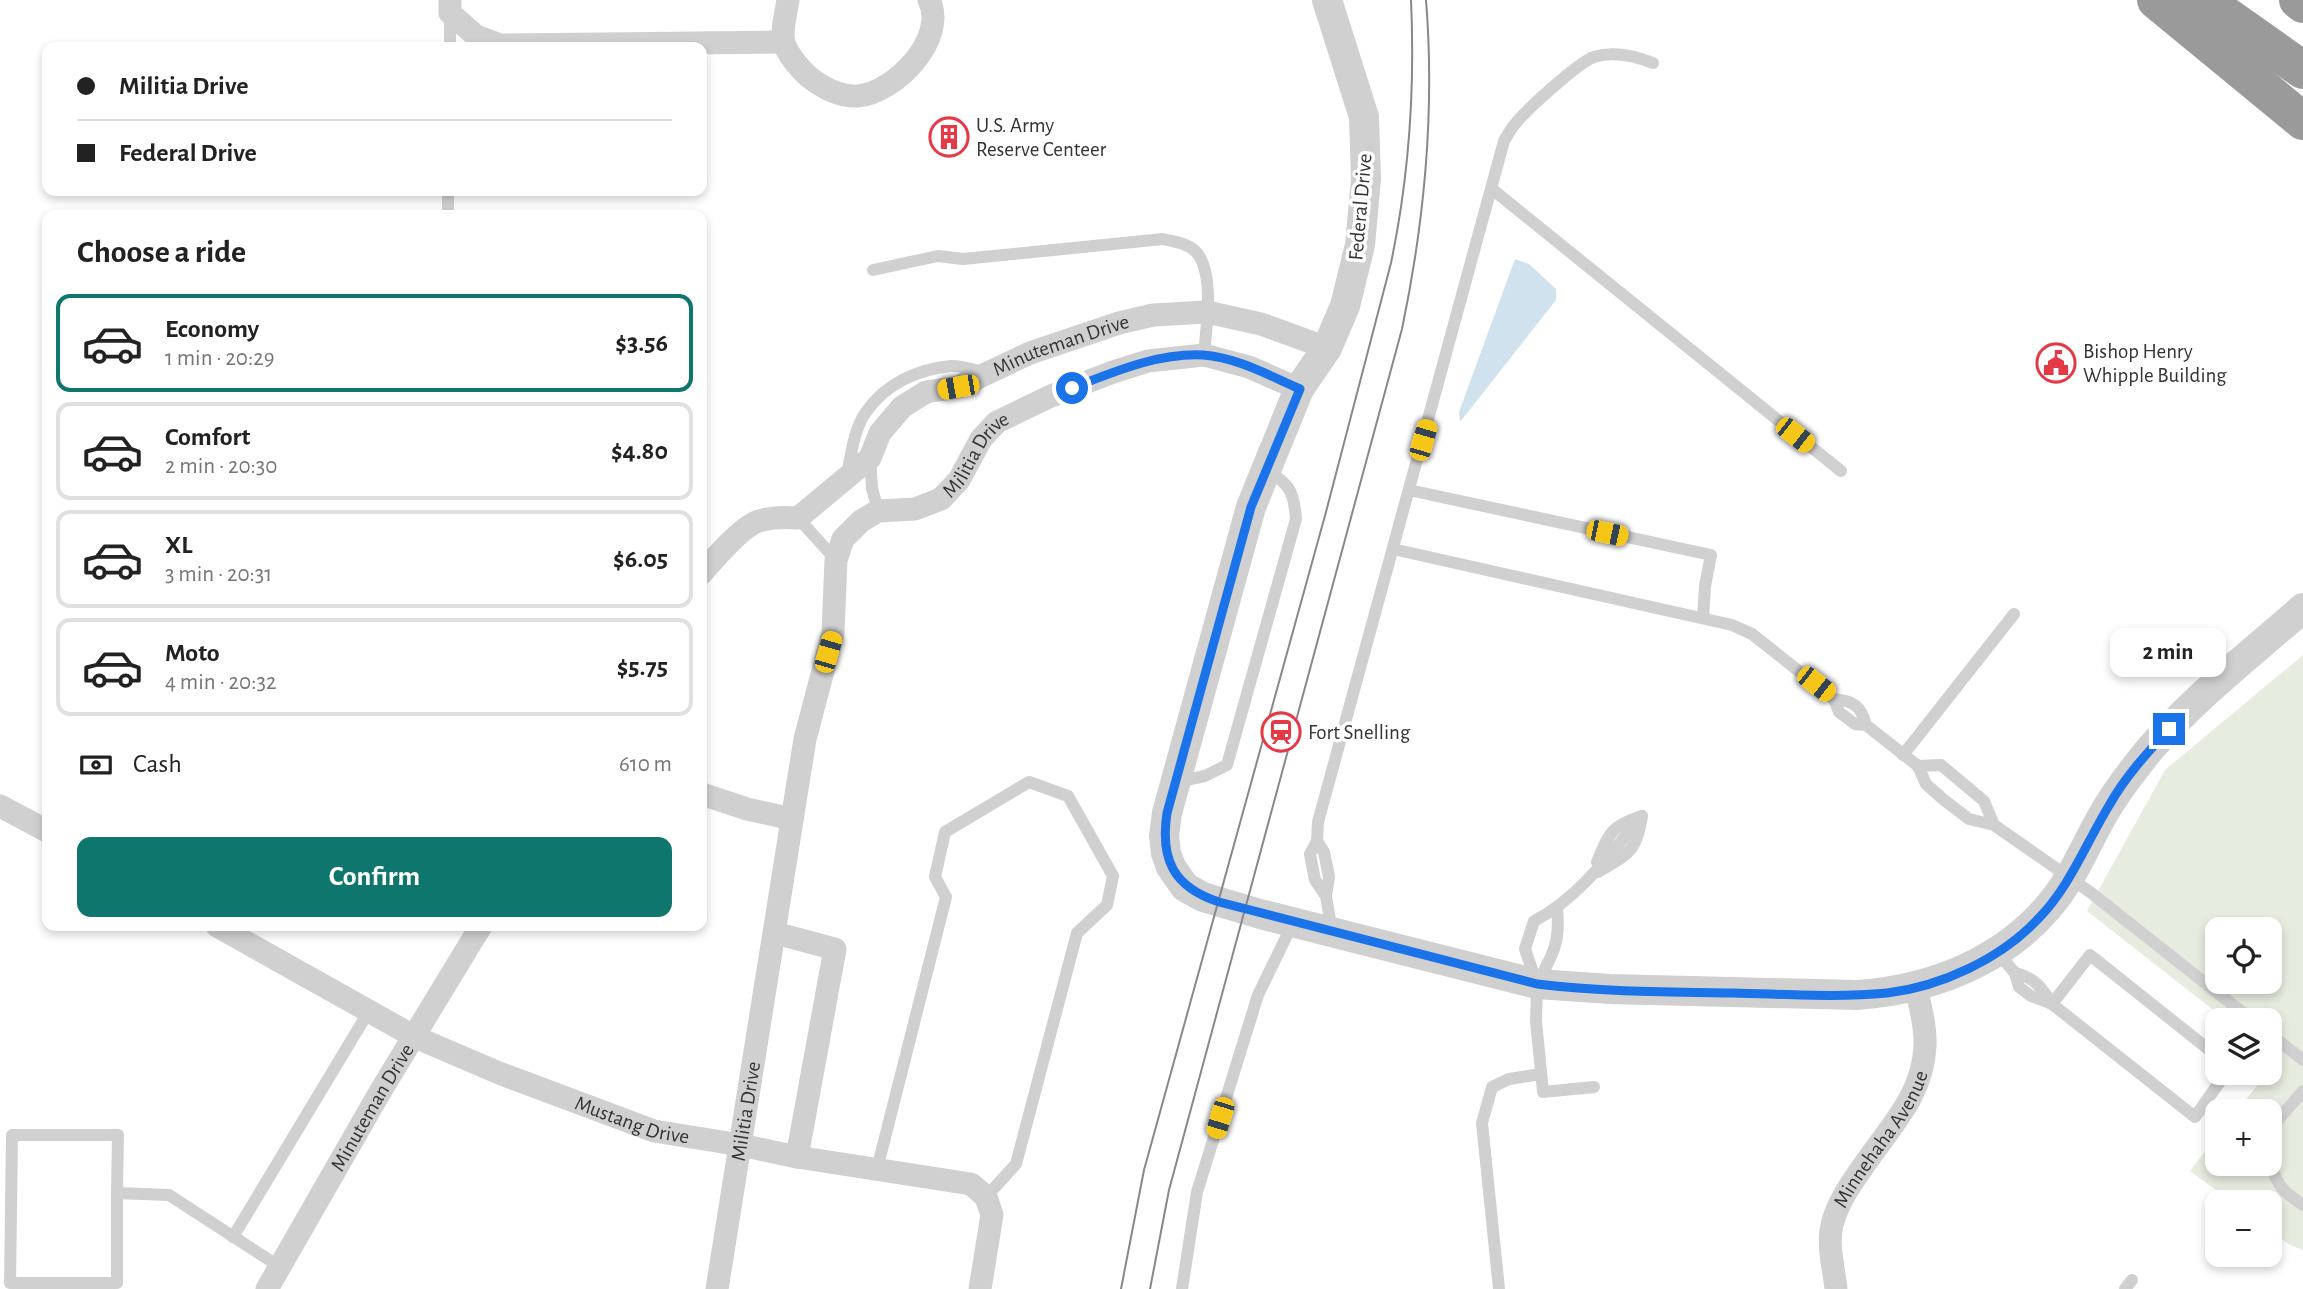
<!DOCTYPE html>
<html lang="en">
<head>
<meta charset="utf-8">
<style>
	body { margin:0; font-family:"Alegreya Sans",sans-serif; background:#f2f2f2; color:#222; height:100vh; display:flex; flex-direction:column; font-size:26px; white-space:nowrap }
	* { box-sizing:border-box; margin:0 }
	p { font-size:23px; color:#767676 }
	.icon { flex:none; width:38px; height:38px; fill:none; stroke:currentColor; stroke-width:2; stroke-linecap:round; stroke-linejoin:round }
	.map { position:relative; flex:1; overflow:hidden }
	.details { position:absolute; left:42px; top:210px; width:665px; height:721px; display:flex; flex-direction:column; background:#fff; border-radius:14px; box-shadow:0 4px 10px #0003 }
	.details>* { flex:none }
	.top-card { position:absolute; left:42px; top:42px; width:665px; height:154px; border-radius:14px; box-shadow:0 4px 10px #0003; display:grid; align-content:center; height:154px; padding:0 35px; background:#fff }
	.fabs { position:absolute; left:2205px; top:917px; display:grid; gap:14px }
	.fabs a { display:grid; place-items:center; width:77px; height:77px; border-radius:14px; background:#fff; box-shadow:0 4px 10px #0003; font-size:35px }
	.end { position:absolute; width:32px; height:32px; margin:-16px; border:9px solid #1a73e8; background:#fff; box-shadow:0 0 0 4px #fff }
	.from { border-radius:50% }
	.bubble { position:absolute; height:49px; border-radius:14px; background:#fff; box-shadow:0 4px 10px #0003; font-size:23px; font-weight:600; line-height:49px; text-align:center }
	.car { position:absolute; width:21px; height:42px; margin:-21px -10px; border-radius:9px; box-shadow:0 0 5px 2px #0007; background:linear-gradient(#f5c518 24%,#345 0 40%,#f5c518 0 76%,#345 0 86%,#f5c518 0) }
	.top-card b { display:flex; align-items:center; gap:24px; height:66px; font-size:26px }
	.top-card b+b { border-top:2px solid #e0e0e0 }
	.top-card i { width:18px; height:18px; background:#222 }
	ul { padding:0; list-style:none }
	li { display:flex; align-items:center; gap:21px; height:98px; margin:0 14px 10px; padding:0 21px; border:4px solid #e0e0e0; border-radius:14px }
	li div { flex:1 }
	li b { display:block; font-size:26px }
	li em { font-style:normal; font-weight:600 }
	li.active { border-color:#0f766e }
	li>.icon { width:63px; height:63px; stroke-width:1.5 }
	h2 { padding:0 35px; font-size:32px; line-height:84px }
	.pay { display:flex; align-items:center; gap:18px; height:77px; padding:0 35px; font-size:26px }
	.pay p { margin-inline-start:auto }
	.button { display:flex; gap:14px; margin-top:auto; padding:14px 35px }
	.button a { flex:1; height:80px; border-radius:14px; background:#0f766e; color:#fff; font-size:28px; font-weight:600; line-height:80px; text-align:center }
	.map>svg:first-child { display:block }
</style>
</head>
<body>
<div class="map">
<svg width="2303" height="1289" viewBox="0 0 2303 1289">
	<rect width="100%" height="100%" fill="#fff"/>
	<!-- green -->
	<path fill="#e6ecdf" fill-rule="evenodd" d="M2303 655V1250L2290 1245 2270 1230V1202H2232L2190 1171 2217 1136V1164H2270V1111H2237L2267 1073H2270V1069L2276 1060 2270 1055V1020H2226L2087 911 2165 770ZM2217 929H2270V982H2217Z"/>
	<!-- water -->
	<path fill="#cfe2ee" d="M1515 259 1529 264 1556 289V300L1460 422 1459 412Z"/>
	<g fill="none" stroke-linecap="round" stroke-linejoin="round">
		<!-- service -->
		<g stroke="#d0d0d0" stroke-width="12">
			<path d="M450 47V13"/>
			<path d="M1492 189 1841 471"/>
			<path d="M448 215V191"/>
			<path d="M873 270 938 256 963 259 1163 239C1175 242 1189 243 1197 253 1215 275 1206 329 1204 355"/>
			<path d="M870 458 872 488 878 511"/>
			<path d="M847 475C851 455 854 429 866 412 885 384 918 369 951 366 961 365 973 370 983 372"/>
			<path d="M1409 490 1711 555 1705 586 1703 618"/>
			<path d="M798 518 836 560"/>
			<path d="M1393 549 1732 625 1752 634 1834 699C1854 701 1861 706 1866 725"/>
			<path d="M1834 699 1839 712 1855 724 1866 725 1918 766 1926 784 1944 800 1969 819 1994 825 2090 892 2252 1020"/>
			<path d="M1903 755 2014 614"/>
			<path d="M1918 766 1941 765 1984 801 1994 825"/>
			<path d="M1176 782 1205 776 1227 765 1296 519C1294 490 1289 484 1265 469"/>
			<path d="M1317 841 1324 852 1329 877 1326 896 1332 932"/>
			<path d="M1597 862C1609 834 1610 827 1639 817"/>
			<path d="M1598 872C1629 853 1636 853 1642 816"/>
			<path d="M1326 896 1315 880 1310 854 1317 841 1318 822 1504 141C1508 135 1511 128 1516 123 1527 109 1579 62 1594 57 1613 51 1635 56 1653 63"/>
			<path d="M1997 952 2015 973 2019 987 2031 996 2052 1004 2195 1117 2226 1073"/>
			<path d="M2015 973C2034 977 2042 988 2052 1004"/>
			<path d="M1537 984C1552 956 1561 942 1557 910"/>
			<path d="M2052 1004 2090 955 2217 1056"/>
			<path d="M2270 1034 2303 1060"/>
			<path d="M1594 1087 1543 1092 1536 1021 1537 984 1525 949 1534 921C1579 898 1610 854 1642 816"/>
			<path d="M2270 1140 2276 1122 2303 1091"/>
			<path d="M2270 1155C2274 1182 2280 1190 2303 1205"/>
			<path d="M877 1169 946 897 935 877 945 832 1029 782 1068 796 1113 876 1107 905 1077 933 1016 1164 986 1197"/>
			<path d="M117 1193V1283H10L12 1135H118L117 1193 169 1195 280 1267"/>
			<path d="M233 1237 369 1011"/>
			<path d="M1182 1289 1197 1192 1258 995 1293 923"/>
			<path d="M1499 1289 1482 1123 1492 1087 1509 1079 1541 1074"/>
			<path d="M2125 1289 2132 1280"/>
		</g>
		<!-- minor -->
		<g stroke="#d0d0d0" stroke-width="23">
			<path d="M450 0V13L476 36 500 45 783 42"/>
			<path d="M788 0C786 12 781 32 784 43 788 55 800 69 809 77 823 88 839 97 858 96 895 93 948 38 929 0"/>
			<path id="s1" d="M702 573C714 559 742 526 759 521 772 517 785 517 798 518L870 458 880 433 902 407 926 392 958 387 1030 353 1119 323 1153 315 1207 312 1261 324 1327 348"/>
			<path d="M702 794 747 809 792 819"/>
			<path d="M0 806 47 831"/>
			<path id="s2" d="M217 926 415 1037 499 1073 654 1131 741 1145 797 1157 971 1184 986 1197 992 1215 980 1289"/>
			<path d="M775 933 835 949 797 1157"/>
			<path id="s3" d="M267 1289 380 1092 481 926"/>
			<path id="s4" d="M717 1289 805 739 833 633 836 560 843 539 861 521 878 511 915 509 941 499 959 480 981 439 997 422 1051 396 1113 372 1148 361 1204 355 1249 367 1299 389"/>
			<path id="s5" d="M1836 1289C1834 1269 1827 1245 1832 1225 1837 1204 1850 1185 1862 1168 1889 1128 1923 1096 1925 1046 1926 1026 1920 1006 1916 987"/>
		</g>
		<!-- tertiary -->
		<path stroke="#d0d0d0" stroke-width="30" d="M1327 0 1364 117 1366 179 1360 245 1345 306 1327 348 1299 389 1251 507 1167 813 1164 836 1166 853 1171 867 1185 887 1203 897 1260 914 1537 984 1610 989 1857 995C1941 989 2022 954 2068 880 2084 854 2095 825 2112 800 2123 783 2137 765 2150 749 2195 697 2252 653 2303 608"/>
		<!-- motorway -->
		<g stroke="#9a9a9a" stroke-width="38">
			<path d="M2156 0 2303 121"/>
			<path d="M2204 0 2303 70"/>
			<path d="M2298 0 2303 4"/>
		</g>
		<!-- tram -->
		<g stroke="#888" stroke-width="2">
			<path d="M1121 1289 1144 1170 1326 512 1391 263C1409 177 1415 88 1411 0"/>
			<path d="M1150 1289 1169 1190 1402 329C1425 219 1435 111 1426 0"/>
		</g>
	</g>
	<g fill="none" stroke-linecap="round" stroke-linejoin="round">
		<!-- route -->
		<path stroke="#1a73e8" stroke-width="9" d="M1072 388C1114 372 1157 353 1203 355 1236 357 1270 376 1300 389L1251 507 1167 813C1160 859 1173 887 1219 902L1537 984C1602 992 1668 992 1733 993 1784 994 1836 998 1887 993 1940 987 2000 959 2037 920 2070 887 2086 843 2110 804 2125 777 2148 752 2169 729"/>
	</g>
	<!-- icons -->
	<defs>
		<g id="building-ring" transform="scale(2.0125)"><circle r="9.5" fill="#fff" stroke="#e63946" stroke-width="1.5"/><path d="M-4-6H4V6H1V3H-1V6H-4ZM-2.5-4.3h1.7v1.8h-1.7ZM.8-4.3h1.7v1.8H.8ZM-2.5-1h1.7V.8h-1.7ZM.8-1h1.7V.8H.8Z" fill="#e63946"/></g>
		<g id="civic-ring" transform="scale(2.0125)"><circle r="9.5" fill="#fff" stroke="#e63946" stroke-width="1.5"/><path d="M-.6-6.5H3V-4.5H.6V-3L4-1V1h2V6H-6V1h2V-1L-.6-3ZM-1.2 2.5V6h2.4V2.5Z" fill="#e63946"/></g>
		<g id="station-ring" transform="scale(2.0125)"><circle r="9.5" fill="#fff" stroke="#e63946" stroke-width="1.5"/><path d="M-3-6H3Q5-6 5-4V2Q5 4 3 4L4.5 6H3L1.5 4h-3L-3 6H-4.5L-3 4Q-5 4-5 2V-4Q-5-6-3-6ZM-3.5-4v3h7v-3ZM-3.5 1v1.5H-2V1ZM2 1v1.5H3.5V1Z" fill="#e63946"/></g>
	</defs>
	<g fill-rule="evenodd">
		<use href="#building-ring" x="949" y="137"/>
		<use href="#civic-ring" x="2056" y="363"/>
		<use href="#station-ring" x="1281" y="732"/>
	</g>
	<g text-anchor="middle" stroke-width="7" stroke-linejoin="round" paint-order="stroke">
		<!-- poi labels -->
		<g font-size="21" fill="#333" stroke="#fff" text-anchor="start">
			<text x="976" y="132">U.S. Army<tspan x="976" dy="24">Reserve Centeer</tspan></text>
			<text x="2083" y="358">Bishop Henry<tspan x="2083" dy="24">Whipple Building</tspan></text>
			<text x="1308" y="739">Fort Snelling</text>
		</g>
		<!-- street labels -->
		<g font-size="21" fill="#333" stroke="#fff">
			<text transform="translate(1360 207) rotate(-85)" y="7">Federal Drive</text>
			<text dy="7" stroke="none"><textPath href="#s1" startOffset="444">Minuteman Drive</textPath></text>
			<text dy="7" stroke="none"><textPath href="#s4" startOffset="929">Militia Drive</textPath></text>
			<text dy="7" stroke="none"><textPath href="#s3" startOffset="210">Minuteman Drive</textPath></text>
			<text dy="7" stroke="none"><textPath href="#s4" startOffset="180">Militia Drive</textPath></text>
			<text dy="7" stroke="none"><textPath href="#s2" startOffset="460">Mustang Drive</textPath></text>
			<text dy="7" stroke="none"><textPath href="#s5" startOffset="164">Minnehaha Avenue</textPath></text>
		</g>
	</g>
</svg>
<div class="fabs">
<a><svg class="icon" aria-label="locate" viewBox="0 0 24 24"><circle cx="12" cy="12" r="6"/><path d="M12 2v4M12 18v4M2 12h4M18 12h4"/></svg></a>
<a><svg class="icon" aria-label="layers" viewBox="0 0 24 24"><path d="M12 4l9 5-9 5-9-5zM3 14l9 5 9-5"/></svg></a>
<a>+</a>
<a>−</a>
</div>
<i class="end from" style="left:1072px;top:388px"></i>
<i class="end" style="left:2169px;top:729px"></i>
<div class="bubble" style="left:2110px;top:628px;width:116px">2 min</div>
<i class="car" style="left:958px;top:387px;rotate:260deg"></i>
<i class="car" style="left:1795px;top:435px;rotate:128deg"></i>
<i class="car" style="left:1423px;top:440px;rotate:16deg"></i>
<i class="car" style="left:1607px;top:533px;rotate:102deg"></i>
<i class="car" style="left:828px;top:652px;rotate:16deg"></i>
<i class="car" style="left:1816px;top:684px;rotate:128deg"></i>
<i class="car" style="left:1220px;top:1118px;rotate:197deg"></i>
<div class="top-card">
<b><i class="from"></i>Militia Drive</b>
<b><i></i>Federal Drive</b>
</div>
<section class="details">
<h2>Choose a ride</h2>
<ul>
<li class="active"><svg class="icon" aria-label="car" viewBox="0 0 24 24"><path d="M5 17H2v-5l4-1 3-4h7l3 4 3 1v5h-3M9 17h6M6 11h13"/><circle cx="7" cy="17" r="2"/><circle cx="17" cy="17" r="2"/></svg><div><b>Economy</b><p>1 min · 20:29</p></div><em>$3.56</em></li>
<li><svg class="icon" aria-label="car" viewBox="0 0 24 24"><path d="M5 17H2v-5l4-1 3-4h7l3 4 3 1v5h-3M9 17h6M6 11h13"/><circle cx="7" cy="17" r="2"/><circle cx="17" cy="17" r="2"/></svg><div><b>Comfort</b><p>2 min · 20:30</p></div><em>$4.80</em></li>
<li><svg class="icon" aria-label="car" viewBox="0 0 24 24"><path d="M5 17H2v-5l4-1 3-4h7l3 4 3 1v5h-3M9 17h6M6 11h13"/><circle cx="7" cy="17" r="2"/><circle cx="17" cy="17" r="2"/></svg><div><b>XL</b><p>3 min · 20:31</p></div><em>$6.05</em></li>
<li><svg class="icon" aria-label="car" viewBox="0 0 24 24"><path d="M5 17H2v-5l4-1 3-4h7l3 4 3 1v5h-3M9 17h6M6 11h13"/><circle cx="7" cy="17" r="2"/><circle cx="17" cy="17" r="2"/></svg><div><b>Moto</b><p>4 min · 20:32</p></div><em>$5.75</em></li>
</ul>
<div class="pay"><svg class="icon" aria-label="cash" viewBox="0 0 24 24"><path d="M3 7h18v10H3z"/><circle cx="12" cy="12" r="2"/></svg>Cash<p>610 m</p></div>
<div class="button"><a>Confirm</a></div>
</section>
</div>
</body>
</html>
